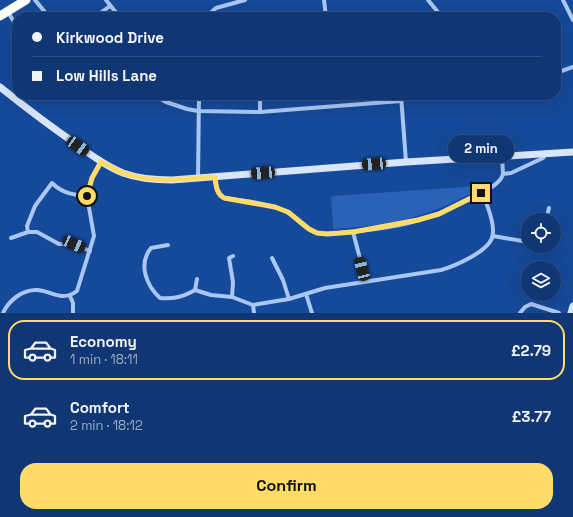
<!DOCTYPE html>
<html lang="en">
<head>
<meta charset="utf-8">
<style>
	body { margin:0; font-family:"Space Grotesk",sans-serif; background:#193f78; color:#f1f3f6; height:100vh; display:flex; flex-direction:column; font-size:15px; white-space:nowrap }
	* { box-sizing:border-box; margin:0 }
	p { font-size:13px; color:#9cacc4 }
	.icon { flex:none; width:22px; height:22px; fill:none; stroke:currentColor; stroke-width:2; stroke-linecap:round; stroke-linejoin:round }
	.map { position:relative; height:313px; overflow:hidden }
	.details { display:flex; flex-direction:column; background:#103773; flex:1 }
	.details>* { flex:none }
	.top-card { position:absolute; left:12px; top:12px; width:549px; height:88px; border-radius:16px; box-shadow:0 4px 16px #0002,0 0 0 1px #305185; display:grid; align-content:center; height:88px; padding:0 20px; background:#103773 }
	.controls { position:absolute; left:521px; top:213px; display:grid; gap:8px }
	.controls a { display:grid; place-items:center; width:40px; height:40px; border-radius:50%; background:#103773; box-shadow:0 4px 16px #0002,0 0 0 1px #305185; font-size:20px }
	.end { position:absolute; width:18px; height:18px; margin:-9px; border:5px solid #ffdb6a; background:#111; box-shadow:0 0 0 2px #111 }
	.from { border-radius:50% }
	.bubble { position:absolute; height:28px; border-radius:14px; background:#103773; box-shadow:0 4px 16px #0002,0 0 0 1px #305185; font-size:13px; font-weight:800; line-height:28px; text-align:center }
	.car { position:absolute; width:12px; height:24px; margin:-12px -6px; border-radius:5px; box-shadow:0 0 3px 1px #0007; background:linear-gradient(#222 24%,#8ab4d8 0 40%,#222 0 76%,#8ab4d8 0 86%,#222 0) }
	.top-card b { display:flex; align-items:center; gap:14px; height:38px; font-size:15px }
	.top-card b+b { border-top:1px solid #305185 }
	.top-card i { width:10px; height:10px; background:#f1f3f6 }
	ul { padding:7px 0 0; list-style:none }
	li { display:flex; align-items:center; gap:12px; height:60px; margin:0 8px 6px; padding:0 12px; border:2px solid transparent; border-radius:16px }
	li div { flex:1 }
	li b { display:block; font-size:15px }
	li em { font-style:normal; font-weight:800 }
	li.active { border-color:#ffdb6a }
	li>.icon { width:36px; height:36px; stroke-width:1.5 }
	.cta { display:flex; gap:8px; margin-top:auto; padding:8px 20px }
	.cta a { flex:1; height:46px; border-radius:16px; background:#ffdb6a; color:#111; font-size:16px; font-weight:800; line-height:46px; text-align:center }
	.map>svg:first-child { display:block }
</style>
</head>
<body>
<div class="map">
<svg width="573" height="313" viewBox="0 0 573 313">
	<rect width="100%" height="100%" fill="#154999"/>
	<!-- green -->
	<path fill="#2962b7" d="M480 186V189C462 198 443 208 424 214 395 224 363 227 333 229L331 196Z"/>
	<g fill="none" stroke-linecap="round" stroke-linejoin="round">
		<!-- street -->
		<g stroke="#a9c7f2" stroke-width="4">
			<path d="M35 0 49 17"/>
			<path d="M106 0 118 15"/>
			<path d="M324 0 326 17"/>
			<path d="M428 0 442 17"/>
			<path d="M563 0 573 20"/>
			<path d="M8 12 17 27"/>
			<path d="M95 17 110 6"/>
			<path d="M206 17 216 8 245 0"/>
			<path d="M556 73 573 67"/>
			<path d="M154 95 166 102 187 109 198 111 260 112 401 101"/>
			<path d="M401 95 406 162"/>
			<path d="M467 95C476 99 481 98 490 95"/>
			<path d="M260 112V95"/>
			<path d="M502 156 503 174"/>
			<path d="M215 177C216 185 216 193 224 198 245 201 268 203 287 212 297 217 304 230 317 233 326 235 337 233 347 232 377 230 411 225 440 213 452 208 463 202 475 196 484 192 501 184 503 174L511 173 543 158 546 154"/>
			<path d="M198 178 199 95"/>
			<path d="M546 220 549 208"/>
			<path d="M28 232 27 226 35 206 52 183C62 193 73 195 87 196"/>
			<path d="M353 232 366 281"/>
			<path d="M493 236 528 242"/>
			<path d="M11 238 28 232H37L59 244H74L90 251"/>
			<path d="M168 245 151 248C138 264 146 285 160 298 174 299 183 297 195 290L211 295 232 297 253 305 289 299 325 288 441 270C455 266 487 252 492 238 496 227 487 202 481 193"/>
			<path d="M538 247V246"/>
			<path d="M272 258 283 280 289 299"/>
			<path d="M195 290 197 279"/>
			<path d="M306 294 312 313"/>
			<path d="M70 296 73 303V313"/>
			<path d="M232 297 233 282 229 258 233 256"/>
			<path d="M253 305 254 313"/>
			<path d="M3 313C9 300 23 289 38 290 54 292 62 302 77 291L94 236 87 196 92 178 101 161"/>
			<path d="M520 313 525 307 531 304 559 313"/>
		</g>
		<!-- secondary -->
		<g stroke="#d8e6fc" stroke-width="7">
			<path d="M0 87C25 107 50 126 76 144 91 155 106 166 123 173 139 179 155 180 172 180L406 162 573 152"/>
			<path d="M571 313 573 306"/>
		</g>
		<!-- highway -->
		<path stroke="#fff" stroke-width="9" d="M0 16 26 0"/>
	</g>
	<g fill="none" stroke-linecap="round" stroke-linejoin="round">
		<!-- route -->
		<path stroke="#ffdb6a" stroke-width="5" d="M87 196 92 178 101 162C108 165 115 170 123 173 153 184 184 179 215 177 216 185 216 193 224 198L275 207 288 212 309 229 317 233 327 234 353 232 418 220 439 214 481 193"/>
	</g>
</svg>
<div class="controls">
<a><svg class="icon" aria-label="locate" viewBox="0 0 24 24"><circle cx="12" cy="12" r="6"/><path d="M12 2v4M12 18v4M2 12h4M18 12h4"/></svg></a>
<a><svg class="icon" aria-label="layers" viewBox="0 0 24 24"><path d="M12 4l9 5-9 5-9-5zM3 14l9 5 9-5"/></svg></a>
</div>
<i class="end from" style="left:87px;top:196px"></i>
<i class="end" style="left:481px;top:193px"></i>
<div class="bubble" style="left:448px;top:135px;width:66px">2 min</div>
<i class="car" style="left:78px;top:146px;rotate:125deg"></i>
<i class="car" style="left:374px;top:164px;rotate:266deg"></i>
<i class="car" style="left:263px;top:173px;rotate:266deg"></i>
<i class="car" style="left:74px;top:244px;rotate:114deg"></i>
<i class="car" style="left:362px;top:269px;rotate:346deg"></i>
<div class="top-card">
<b><i class="from"></i>Kirkwood Drive</b>
<b><i></i>Low Hills Lane</b>
</div>
</div>
<section class="details">
<ul>
<li class="active"><svg class="icon" aria-label="car" viewBox="0 0 24 24"><path d="M5 17H2v-5l4-1 3-4h7l3 4 3 1v5h-3M9 17h6M6 11h13"/><circle cx="7" cy="17" r="2"/><circle cx="17" cy="17" r="2"/></svg><div><b>Economy</b><p>1 min · 18:11</p></div><em>£2.79</em></li>
<li><svg class="icon" aria-label="car" viewBox="0 0 24 24"><path d="M5 17H2v-5l4-1 3-4h7l3 4 3 1v5h-3M9 17h6M6 11h13"/><circle cx="7" cy="17" r="2"/><circle cx="17" cy="17" r="2"/></svg><div><b>Comfort</b><p>2 min · 18:12</p></div><em>£3.77</em></li>
</ul>
<div class="cta"><a>Confirm</a></div>
</section>
</body>
</html>
